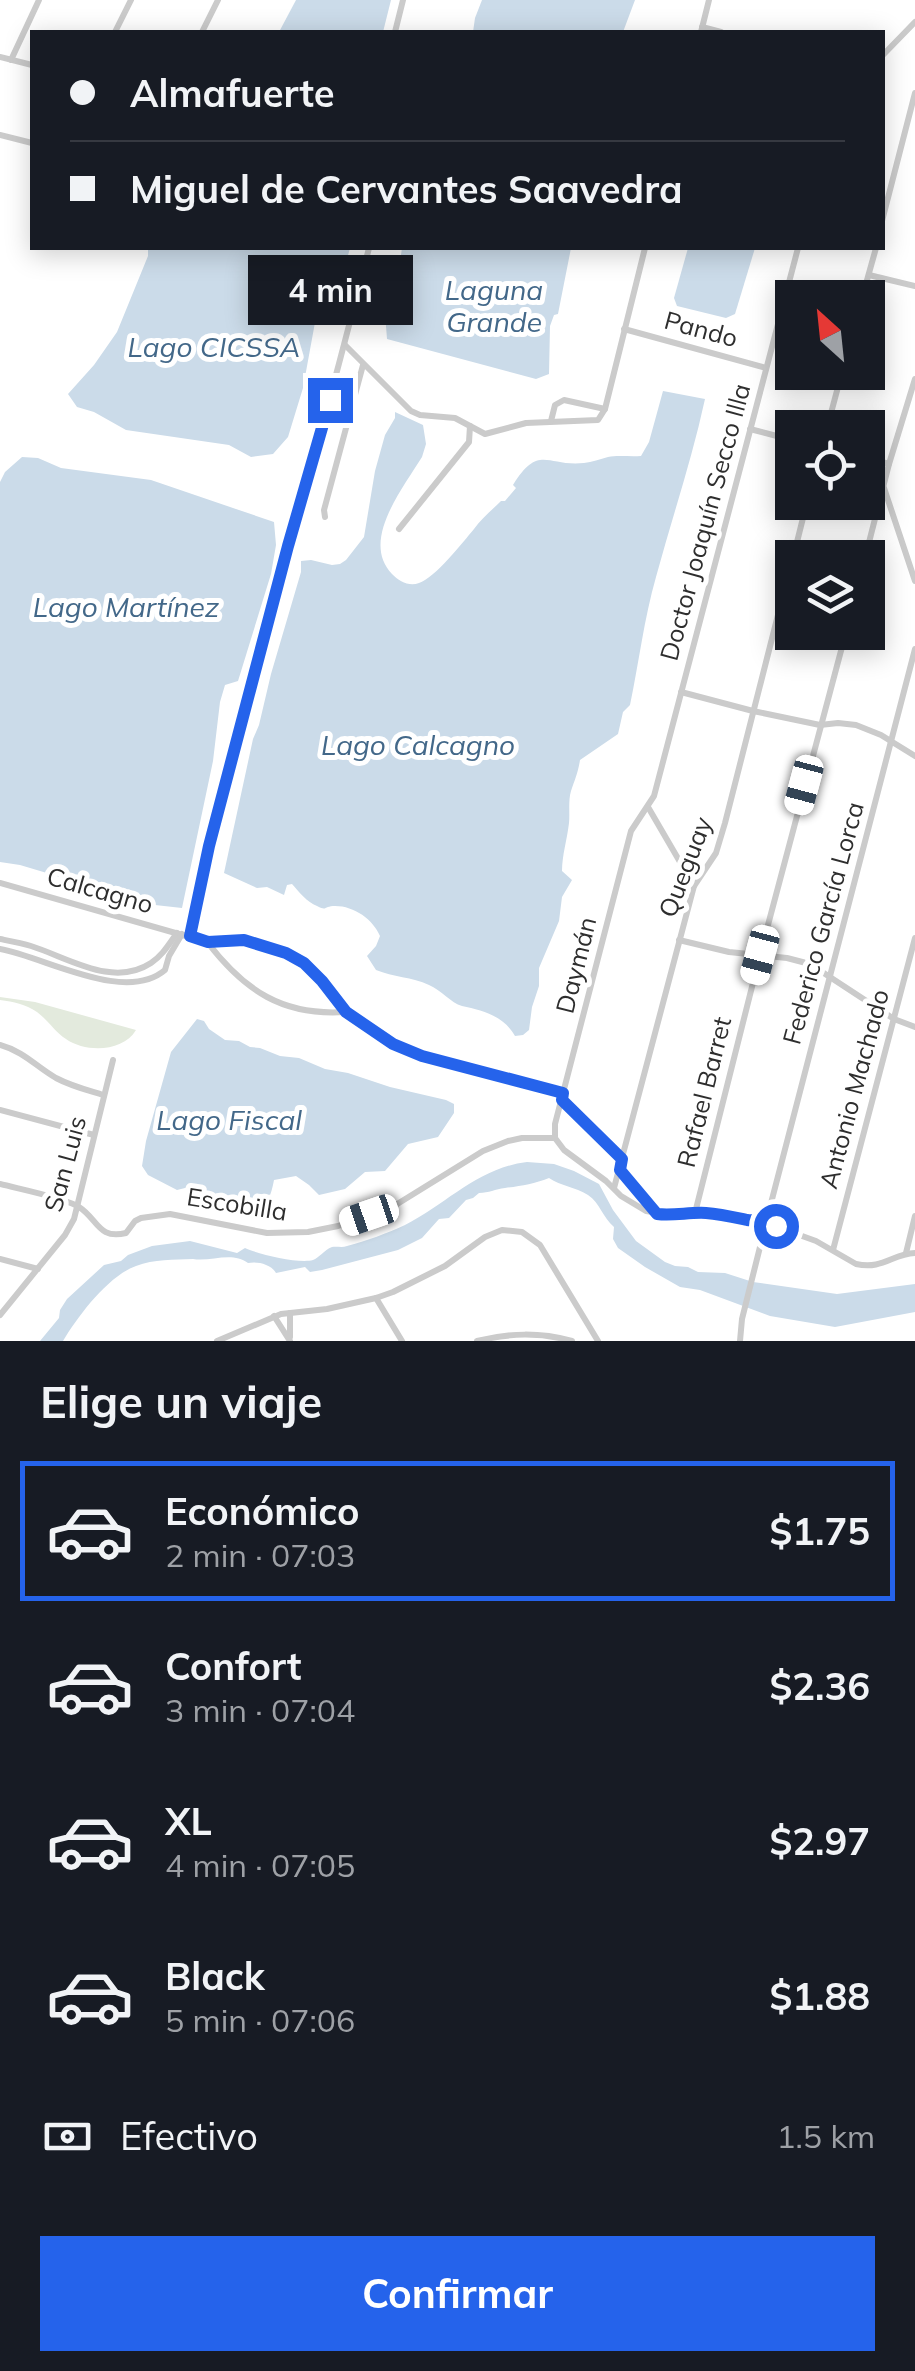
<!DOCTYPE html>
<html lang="es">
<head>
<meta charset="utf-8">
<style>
	body { margin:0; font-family:Mulish,sans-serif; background:#20242c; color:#f1f3f6; height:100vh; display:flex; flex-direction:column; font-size:38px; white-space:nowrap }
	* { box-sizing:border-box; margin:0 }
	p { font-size:32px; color:#9ea1a6 }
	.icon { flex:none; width:55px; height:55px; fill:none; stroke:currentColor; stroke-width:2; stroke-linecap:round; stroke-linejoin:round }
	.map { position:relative; height:1341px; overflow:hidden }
	.details { display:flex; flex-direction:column; background:#171b24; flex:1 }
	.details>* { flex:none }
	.hud { position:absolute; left:30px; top:30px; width:855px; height:220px; border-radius:0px; box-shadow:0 5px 25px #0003; display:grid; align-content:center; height:220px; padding:0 40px; background:#171b24 }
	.needle { width:65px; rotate:333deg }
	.tools { position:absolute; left:775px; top:280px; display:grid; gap:20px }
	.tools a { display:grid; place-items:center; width:110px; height:110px; border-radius:0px; background:#171b24; box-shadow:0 5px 25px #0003; font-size:50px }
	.end { position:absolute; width:45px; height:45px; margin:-22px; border:12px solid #2563eb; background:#fff; box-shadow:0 0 0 5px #fff }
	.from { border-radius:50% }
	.bubble { position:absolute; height:70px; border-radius:0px; background:#171b24; box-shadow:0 5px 25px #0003; font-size:32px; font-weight:700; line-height:70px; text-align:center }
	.car { position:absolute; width:30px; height:60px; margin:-30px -15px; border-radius:12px; box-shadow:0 0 8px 2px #0007; background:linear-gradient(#fff 24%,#345 0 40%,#fff 0 76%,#345 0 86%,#fff 0) }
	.hud b { display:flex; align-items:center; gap:35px; height:95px; font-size:38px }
	.hud b+b { border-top:2px solid #363941 }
	.hud i { width:25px; height:25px; background:#f1f3f6 }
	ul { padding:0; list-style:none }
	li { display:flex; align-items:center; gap:30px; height:140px; margin:0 20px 15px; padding:0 20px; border:5px solid transparent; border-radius:0px }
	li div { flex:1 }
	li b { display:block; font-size:38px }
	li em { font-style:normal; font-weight:700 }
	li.selected { border-color:#2563eb }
	li>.icon { width:90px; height:90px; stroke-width:1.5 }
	h2 { padding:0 40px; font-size:45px; line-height:120px }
	.pay { display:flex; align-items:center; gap:25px; height:110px; padding:0 40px; font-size:38px }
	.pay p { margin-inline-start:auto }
	.cta { display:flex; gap:20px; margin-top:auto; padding:20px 40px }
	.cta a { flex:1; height:115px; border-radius:0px; background:#2563eb; color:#fff; font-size:40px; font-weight:700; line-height:115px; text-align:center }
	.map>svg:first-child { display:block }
</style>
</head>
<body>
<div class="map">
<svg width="915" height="1341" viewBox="0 0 915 1341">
	<rect width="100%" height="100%" fill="#fff"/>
	<!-- green -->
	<path fill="#e3eadd" d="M0 997 35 1002 136 1030C123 1052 86 1053 66 1039 55 1032 48 1020 37 1012 25 1004 14 1002 0 1000Z"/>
	<!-- water -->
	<g fill="#cbdbe9">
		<path d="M296 0H391L383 32H279Z"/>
		<path d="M482 0H635L623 32H473L475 18Z"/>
		<path d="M148 248H350L335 303 318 306 303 388 288 437 273 454 251 457 229 445 126 430 94 412 77 407 68 394 94 365 117 332 148 256Z"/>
		<path d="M402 248H571L558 314 554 315 550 326 549 374 536 379 387 339 385 313 398 275Z"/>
		<path d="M688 248H755L735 314 726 318 677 306 674 298Z"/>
		<path d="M663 391 705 399C692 459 672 518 656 577 644 619 639 662 630 705L623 712 618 734 580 760C578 773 575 779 571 791 568 801 570 813 569 823 567 840 562 855 562 871L572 880 562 897 559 921 539 968V986L532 1007 529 1030 523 1035 515 1036C504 1016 482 1010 462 1006 451 1003 441 990 429 985 412 977 393 977 376 970L367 956 376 946 380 936C373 919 353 905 333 906 323 907 327 911 317 906 307 902 299 892 292 884L287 885 284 895 267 887 257 888 224 873 253 739 259 725 271 674 301 572V561L311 560 332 565 340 564 346 560 364 537 375 471 385 435 395 418V412L423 425 426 444 422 457C403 488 360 541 392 574 399 581 409 587 419 583 435 578 463 542 474 529 481 519 492 510 501 501H505L516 488 513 485C539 443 547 467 584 463 592 462 600 459 608 457 618 455 630 457 641 456L649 442Z"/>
		<path d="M22 457 38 458 61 468 151 480 274 522 276 545 271 574 238 681 225 685 220 702 213 761 182 908 128 902 87 885 20 865 0 862V482L5 472Z"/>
		<path d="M197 1019 204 1021 209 1029 225 1040 239 1041 250 1047 260 1048 280 1056 299 1058 325 1069 348 1073 390 1087 446 1100 454 1104V1113L438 1137 408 1144 385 1171 365 1172 345 1189 319 1195 309 1185 296 1176 274 1180C271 1196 266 1211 250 1219 237 1213 233 1203 224 1198 213 1193 204 1194 193 1186L177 1190 148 1175 142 1166 146 1141 171 1052Z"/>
		<path d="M527 1162 554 1164 574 1171 599 1184 613 1210 636 1241 665 1262 675 1266 688 1267 698 1272 725 1273 753 1282 837 1294 915 1284V1312L835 1327 770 1316 700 1290 680 1287 645 1267 618 1248 613 1239 614 1227C603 1218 600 1203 588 1195 575 1187 561 1186 549 1178 534 1184 521 1186 505 1188 495 1189 489 1193 479 1193L473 1198 466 1200 449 1218 439 1219 422 1238 398 1250 322 1270 310 1272 305 1267 276 1273C271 1264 257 1261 248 1263 232 1251 211 1262 193 1259 174 1260 154 1259 136 1266 108 1276 78 1316 63 1341H40L59 1318 60 1310 67 1299 104 1265 121 1261 128 1255 152 1246 190 1241 237 1253 245 1248C258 1254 299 1264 313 1260 319 1258 324 1250 332 1247 337 1246 342 1248 347 1246 366 1241 388 1233 405 1225 448 1203 478 1168 527 1162Z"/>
	</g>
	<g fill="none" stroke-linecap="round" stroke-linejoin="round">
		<!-- minor -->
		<g stroke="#cbcbcb" stroke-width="6">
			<path d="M702 27 721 32"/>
			<path d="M115 32 131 0"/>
			<path d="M202 32 218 0"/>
			<path d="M395 32 403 0"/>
			<path d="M701 32 709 0"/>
			<path d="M882 56 915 22"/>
			<path d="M0 57 32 65"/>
			<path d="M11 60 39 0"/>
			<path d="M0 135 32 143"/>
			<path d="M882 221 915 93"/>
			<path d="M869 275 915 286"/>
			<path d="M862 298 876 248"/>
			<path d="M624 329 766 368"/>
			<path d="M345 345 411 411 420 415 455 418 485 434 526 423 598 420 605 409 645 248"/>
			<path d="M551 421 555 405 564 400 605 409"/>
			<path d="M827 428 842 372"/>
			<path d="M750 429 792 440"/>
			<path d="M868 458 889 464"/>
			<path d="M884 488 915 581"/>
			<path d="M325 517 324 510 363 365"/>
			<path d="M399 529 469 442 470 426"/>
			<path d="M793 558 807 502"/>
			<path d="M865 558 889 464 915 379"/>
			<path d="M681 692 753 711 820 725 838 723 856 725 881 735 915 756"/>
			<path d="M648 807 694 886"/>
			<path d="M0 883 207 942 245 940 265 945 304 963 322 981 345 1012 393 1044 423 1056 563 1093"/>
			<path d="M190 937C202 864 224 793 243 721 285 563 329 406 369 248"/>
			<path d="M0 939C10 941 21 943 31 946 69 958 113 988 151 963 163 955 169 944 177 933"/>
			<path d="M679 940 729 952 787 958 810 964 894 1019 915 1027"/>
			<path d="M208 943C245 991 283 1016 345 1012"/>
			<path d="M0 949C45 957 125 1004 165 970L169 956 182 934"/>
			<path d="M0 1045C25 1052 35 1066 56 1078 71 1086 87 1090 103 1095"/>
			<path d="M562 1101 622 1159"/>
			<path d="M0 1110 94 1135"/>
			<path d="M555 1138V1124L631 831 654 796 798 248"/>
			<path d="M555 1138 564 1150 606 1181 621 1196 646 1211 672 1215 709 1213 759 1221"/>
			<path d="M621 1171 654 1211"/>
			<path d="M0 1184C19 1189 65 1198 79 1207 98 1219 98 1240 126 1233L135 1221 141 1218 170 1214 267 1233 308 1232 338 1226 394 1206 483 1151 508 1141 522 1138H555"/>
			<path d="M614 1188 694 886 716 853 725 823 792 560"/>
			<path d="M695 1213 760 955 846 632"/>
			<path d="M762 1219 768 1218 773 1222V1229L770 1233 762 1234 757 1226 769 1209"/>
			<path d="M772 1221 770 1207 915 649"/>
			<path d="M773 1222 780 1228 816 1241 856 1264C883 1270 892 1254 915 1253"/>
			<path d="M833 1250 915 938"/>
			<path d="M906 1253 915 1216"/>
			<path d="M0 1259 38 1269"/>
			<path d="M376 1298 402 1341"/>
			<path d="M0 1315 65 1235 74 1219 113 1060"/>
			<path d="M274 1316 290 1341"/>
			<path d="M290 1337V1313"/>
			<path d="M217 1341 281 1314 327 1309 376 1298 393 1292 445 1266 485 1237 502 1230 522 1232 540 1245 598 1341"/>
			<path d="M477 1341C510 1333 539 1332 572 1341"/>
			<path d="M740 1341 742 1319 761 1243 760 1232"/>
		</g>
	</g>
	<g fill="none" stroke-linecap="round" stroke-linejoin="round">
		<!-- route -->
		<path stroke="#2563eb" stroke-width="12" d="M330 400 288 546 209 846 190 936 208 942 244 940 286 953 304 963 322 981 346 1012 393 1044 422 1056 563 1093 562 1100 622 1159 620 1170 657 1214C674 1216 689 1212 706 1213 720 1214 733 1217 747 1220 760 1222 766 1214 776 1226"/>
	</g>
	<g text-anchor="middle" stroke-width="10" stroke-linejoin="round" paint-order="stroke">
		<!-- street labels -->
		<g font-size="25" fill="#2e2e2e" stroke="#fff">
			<text transform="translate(701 329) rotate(15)" y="9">Pando</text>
			<text transform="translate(705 522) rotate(-75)" y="9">Doctor Joaquín Secco Illa</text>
			<text transform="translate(685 867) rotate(-69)" y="9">Queguay</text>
			<text transform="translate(100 890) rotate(16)" y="9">Calcagno</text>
			<text transform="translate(823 923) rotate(-75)" y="9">Federico García Lorca</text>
			<text transform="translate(576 965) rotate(-76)" y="9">Daymán</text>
			<text transform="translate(854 1089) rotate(-75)" y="9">Antonio Machado</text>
			<text transform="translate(704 1092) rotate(-76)" y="9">Rafael Barret</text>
			<text transform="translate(65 1164) rotate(-75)" y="9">San Luis</text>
			<text transform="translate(237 1204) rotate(9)" y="9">Escobilla</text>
		</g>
		<!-- water labels -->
		<g font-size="28" font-style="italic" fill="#436889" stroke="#fff">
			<text x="494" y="300">Laguna<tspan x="494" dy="32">Grande</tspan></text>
			<text x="214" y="357">Lago CICSSA</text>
			<text x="126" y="617">Lago Martínez</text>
			<text x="418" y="755">Lago Calcagno</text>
			<text x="229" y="1130">Lago Fiscal</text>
		</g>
	</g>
</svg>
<div class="tools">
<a><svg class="needle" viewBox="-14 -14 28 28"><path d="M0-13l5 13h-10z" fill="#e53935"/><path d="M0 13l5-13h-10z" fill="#9ea1a6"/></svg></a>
<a><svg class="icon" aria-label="locate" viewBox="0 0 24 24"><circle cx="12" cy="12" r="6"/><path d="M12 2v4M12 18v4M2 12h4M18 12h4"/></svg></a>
<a><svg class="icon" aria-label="layers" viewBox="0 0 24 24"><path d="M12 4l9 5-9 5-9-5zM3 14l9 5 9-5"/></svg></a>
</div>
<i class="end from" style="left:776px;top:1226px"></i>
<i class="end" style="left:330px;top:400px"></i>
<div class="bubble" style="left:248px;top:255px;width:165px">4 min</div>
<i class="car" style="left:804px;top:785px;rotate:195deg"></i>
<i class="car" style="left:760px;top:955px;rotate:195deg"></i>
<i class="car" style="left:369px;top:1215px;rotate:251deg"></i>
<div class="hud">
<b><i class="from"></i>Almafuerte</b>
<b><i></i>Miguel de Cervantes Saavedra</b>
</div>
</div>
<section class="details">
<h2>Elige un viaje</h2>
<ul>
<li class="selected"><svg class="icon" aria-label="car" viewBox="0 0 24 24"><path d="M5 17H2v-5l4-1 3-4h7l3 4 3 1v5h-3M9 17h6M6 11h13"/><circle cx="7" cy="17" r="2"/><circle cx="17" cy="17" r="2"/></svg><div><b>Económico</b><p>2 min · 07:03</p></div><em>$1.75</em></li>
<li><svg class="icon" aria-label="car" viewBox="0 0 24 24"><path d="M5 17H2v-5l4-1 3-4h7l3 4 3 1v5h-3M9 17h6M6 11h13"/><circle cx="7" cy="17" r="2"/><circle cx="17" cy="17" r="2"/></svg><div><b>Confort</b><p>3 min · 07:04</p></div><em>$2.36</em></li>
<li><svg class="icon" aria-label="car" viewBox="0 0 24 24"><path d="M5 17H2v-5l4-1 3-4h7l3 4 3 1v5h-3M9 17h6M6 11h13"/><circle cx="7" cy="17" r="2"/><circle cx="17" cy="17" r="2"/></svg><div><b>XL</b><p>4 min · 07:05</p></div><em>$2.97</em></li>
<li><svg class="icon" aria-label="car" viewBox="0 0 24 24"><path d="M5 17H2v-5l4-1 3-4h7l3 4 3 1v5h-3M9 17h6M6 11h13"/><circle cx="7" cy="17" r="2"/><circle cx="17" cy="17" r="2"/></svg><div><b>Black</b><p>5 min · 07:06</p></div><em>$1.88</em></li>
</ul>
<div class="pay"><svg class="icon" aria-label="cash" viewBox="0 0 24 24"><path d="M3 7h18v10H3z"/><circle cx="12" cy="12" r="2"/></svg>Efectivo<p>1.5 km</p></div>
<div class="cta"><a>Confirmar</a></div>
</section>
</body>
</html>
